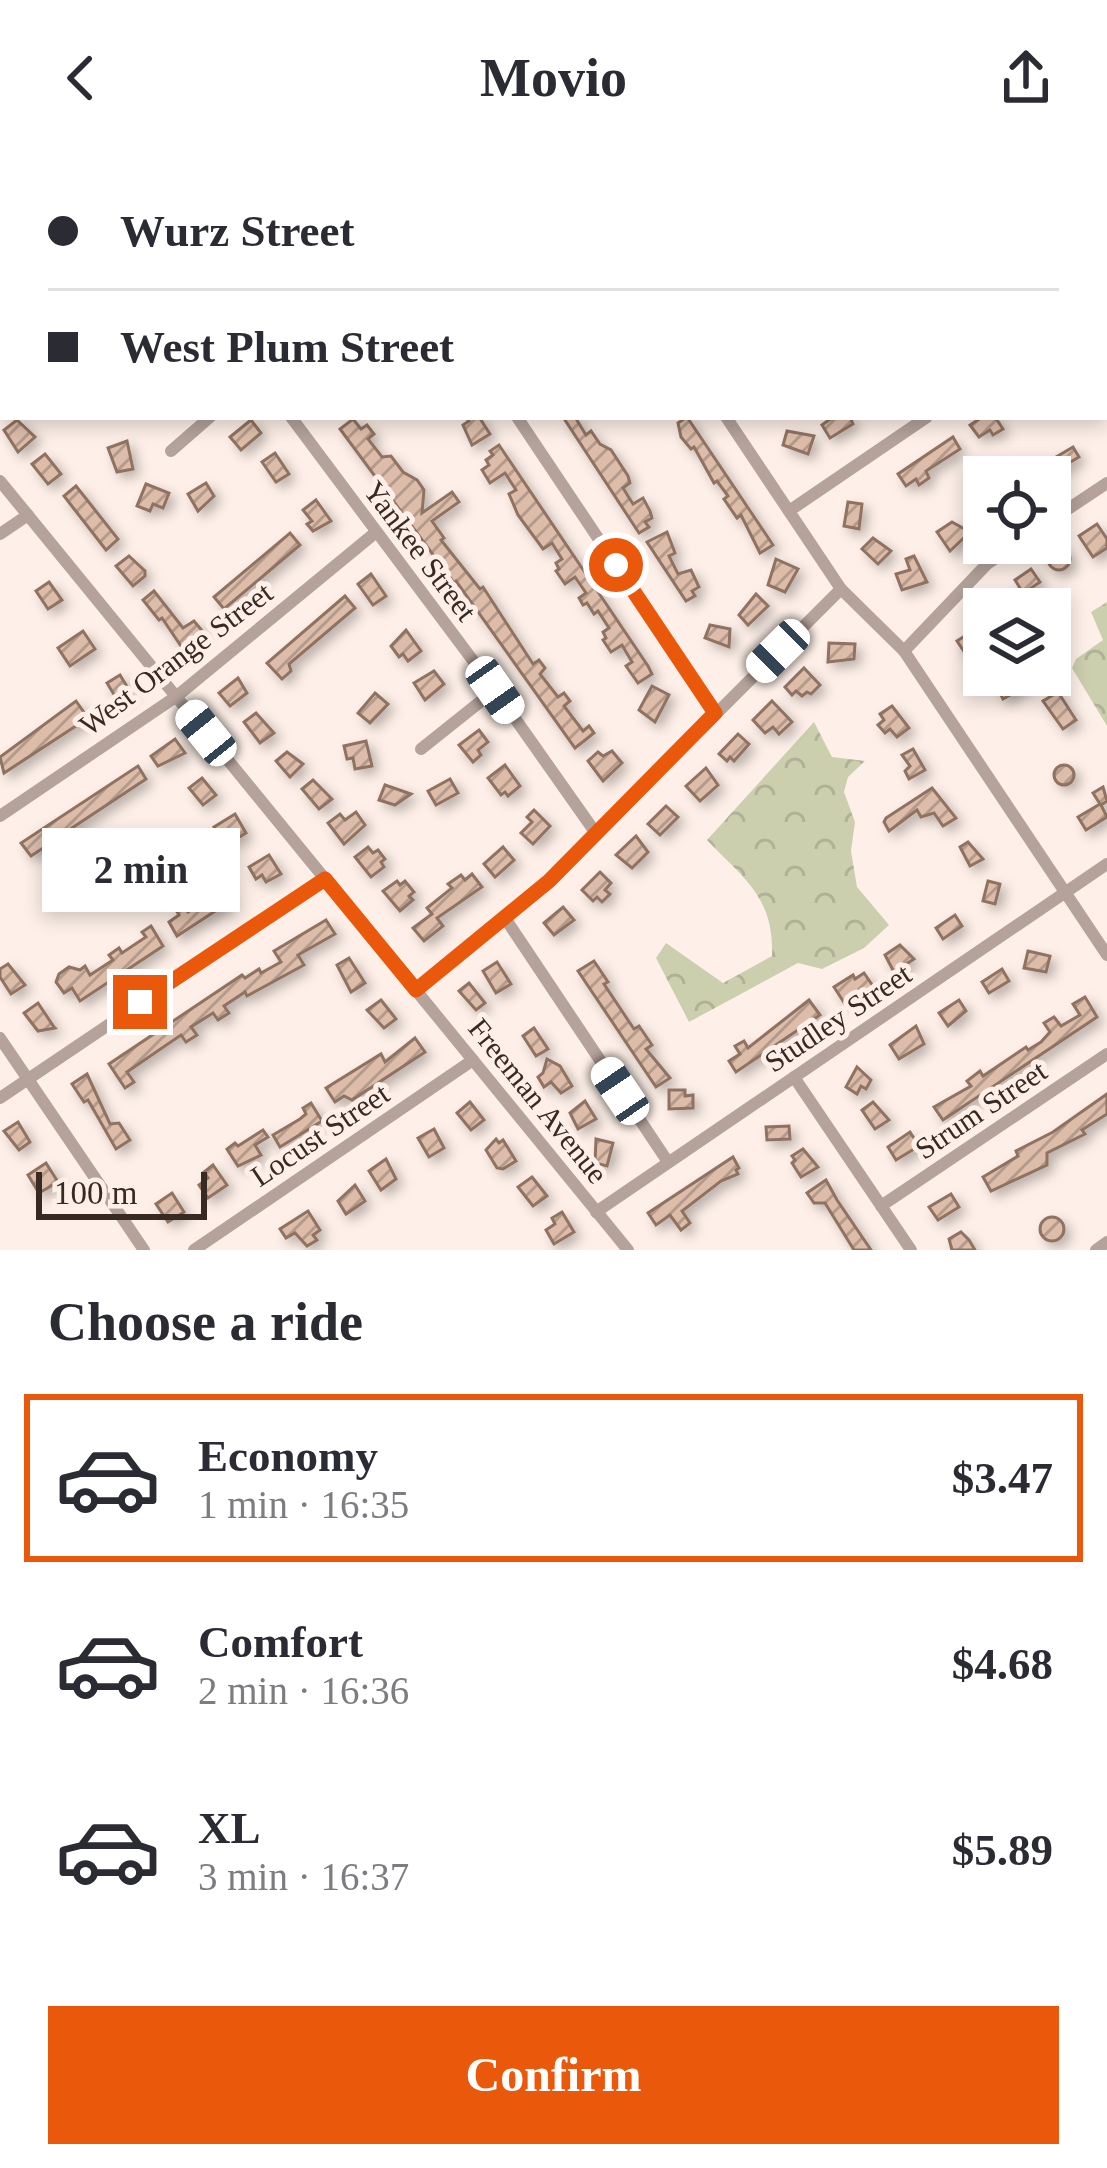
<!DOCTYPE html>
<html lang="en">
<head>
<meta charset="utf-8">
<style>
	body { margin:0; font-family:Georgia,serif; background:#f2f2f3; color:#2b2b33; height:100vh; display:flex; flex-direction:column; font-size:45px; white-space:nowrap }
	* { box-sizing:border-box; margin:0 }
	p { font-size:39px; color:#7c7c81 }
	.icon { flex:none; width:66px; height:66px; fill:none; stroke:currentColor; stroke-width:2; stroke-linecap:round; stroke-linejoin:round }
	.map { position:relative; height:1094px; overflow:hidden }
	.drawer { display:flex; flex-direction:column; background:#fff; flex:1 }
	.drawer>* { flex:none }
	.top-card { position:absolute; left:0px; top:0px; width:1107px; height:264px; box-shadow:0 6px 18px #0003; display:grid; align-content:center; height:264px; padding:0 48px; background:#fff }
	.fabs { position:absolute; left:963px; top:300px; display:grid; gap:24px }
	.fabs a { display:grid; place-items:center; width:108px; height:108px; border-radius:0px; background:#fff; box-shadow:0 6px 18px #0003; font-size:60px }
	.scale { position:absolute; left:36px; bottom:30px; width:171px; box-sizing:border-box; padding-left:12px; border:6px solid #362a23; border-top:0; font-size:33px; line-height:42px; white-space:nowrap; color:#362a23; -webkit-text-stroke:9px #fef0e8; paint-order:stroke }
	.end { position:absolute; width:54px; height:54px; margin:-27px; border:15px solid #ea580c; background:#fff; box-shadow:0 0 0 6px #fff }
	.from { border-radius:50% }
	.bubble { position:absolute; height:84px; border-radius:0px; background:#fff; box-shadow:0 6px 18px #0003; font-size:39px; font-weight:700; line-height:84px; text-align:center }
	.car { position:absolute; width:36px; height:72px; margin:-36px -18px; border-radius:15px; box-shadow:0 0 9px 3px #0007; background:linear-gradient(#fff 24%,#345 0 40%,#fff 0 76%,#345 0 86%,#fff 0) }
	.top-card b { display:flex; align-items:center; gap:42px; height:114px; font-size:45px }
	.top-card b+b { border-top:3px solid #e1e1e2 }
	.top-card i { width:30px; height:30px; background:#2b2b33 }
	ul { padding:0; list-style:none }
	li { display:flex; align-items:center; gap:36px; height:168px; margin:0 24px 18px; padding:0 24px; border:6px solid transparent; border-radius:0px }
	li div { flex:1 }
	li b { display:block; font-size:45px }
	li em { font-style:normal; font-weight:700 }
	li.selected { border-color:#ea580c }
	li>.icon { width:108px; height:108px; stroke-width:1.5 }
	h2 { padding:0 48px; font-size:54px; line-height:144px }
	.cta { display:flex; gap:24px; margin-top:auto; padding:24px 48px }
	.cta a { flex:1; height:138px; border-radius:0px; background:#ea580c; color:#fff; font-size:48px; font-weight:700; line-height:138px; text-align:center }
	header { display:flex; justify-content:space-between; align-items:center; height:156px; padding:0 48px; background:#fff; font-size:54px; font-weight:700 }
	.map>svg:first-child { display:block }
</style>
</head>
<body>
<header><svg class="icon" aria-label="back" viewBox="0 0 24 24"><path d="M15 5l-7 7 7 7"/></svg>Movio<svg class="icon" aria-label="share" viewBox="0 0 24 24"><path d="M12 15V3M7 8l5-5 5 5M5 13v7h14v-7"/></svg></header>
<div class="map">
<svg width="1107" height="1094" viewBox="0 0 1107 1094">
	<defs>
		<pattern id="forest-crowns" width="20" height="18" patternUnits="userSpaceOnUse" patternTransform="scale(3)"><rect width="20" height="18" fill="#cbcfae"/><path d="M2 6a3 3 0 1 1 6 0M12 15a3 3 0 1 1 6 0" fill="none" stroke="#afb295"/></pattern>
		<pattern id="building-hatch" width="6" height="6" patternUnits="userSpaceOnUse" patternTransform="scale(3)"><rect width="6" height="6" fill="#ddbdaa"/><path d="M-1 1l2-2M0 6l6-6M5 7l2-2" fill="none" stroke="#b49a8a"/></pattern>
		<filter id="shadow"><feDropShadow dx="5.5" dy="5.5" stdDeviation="6" flood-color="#0004"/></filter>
	</defs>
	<rect width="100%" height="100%" fill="#fef0e8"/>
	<!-- forest -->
	<g fill="url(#forest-crowns)">
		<path d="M149 0H334L336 3H150Z"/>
		<path d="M1107 446V570L1072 512 1076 503 1103 484 1091 456Z"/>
		<path d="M814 566 832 601 865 605 848 621 844 636 855 666 851 695 857 731 889 769 864 792 822 813 798 807 689 866 656 802 666 787 723 827 772 800C774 741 744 723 707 684Z"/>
	</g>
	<!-- building -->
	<g fill="url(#building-hatch)" stroke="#8f7260" stroke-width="3" filter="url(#shadow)">
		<path d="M466 261H479L490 278 472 289 463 269 469 265Z"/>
		<path d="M563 261H575L586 279 591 275 600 288 611 294 628 320 630 327 623 332 633 348 643 342 650 355 652 362 645 366 649 371 639 377Z"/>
		<path d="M687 261 773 389 760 397 741 359 737 362 724 343 728 340 717 325 714 327 694 291 691 293 681 281 678 267Z"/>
		<path d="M833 261H850L853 268 830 282 822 269Z"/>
		<path d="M982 261H995L1003 273 993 279 990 274 979 281 970 269Z"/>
		<path d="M353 263 361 273 367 269 374 278 368 283 382 301 391 300 403 316 417 324 424 334 422 357 452 336 459 346 432 365 444 382 441 384 480 433 483 431 533 508 539 504 545 512 540 518 558 541 564 537 570 545 564 550 583 575 589 570 594 577 575 592 456 425 454 427 340 273Z"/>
		<path d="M17 264 35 281 18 296 4 274Z"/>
		<path d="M251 264 261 277 241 294 230 281Z"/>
		<path d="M787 275 814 280 808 298 783 289Z"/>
		<path d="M953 281 960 293 926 315 929 322 919 329 916 323 906 330 898 318Z"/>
		<path d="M127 285 133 313 117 316 108 292Z"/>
		<path d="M499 289 648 510 652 518 638 527 626 510 632 506 622 489 611 496 603 484 606 482 603 476 609 472 598 455 594 458 587 447 583 449 579 442 586 437 575 421 565 428 556 415 559 413 556 407 562 403 552 387 543 393 518 359 509 338 516 334 505 317 490 327 482 314 489 309 486 304 493 299 490 295Z"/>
		<path d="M1073 291 1079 301 1057 314 1051 304Z"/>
		<path d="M275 297 289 318 276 326 262 306Z"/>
		<path d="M45 298 61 318 48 328 32 308Z"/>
		<path d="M206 327 214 340 198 355 188 338Z"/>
		<path d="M146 328 169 337 163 352 153 348 150 355 137 350Z"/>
		<path d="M76 330 118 383 106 394 64 340Z"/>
		<path d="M316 344 331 365 313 375 307 368 312 365 303 354Z"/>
		<path d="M848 346 862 348 859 373 844 370Z"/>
		<path d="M952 366 970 376 950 395 937 376Z"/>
		<path d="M1097 368 1107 383V392L1093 401 1079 380Z"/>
		<path d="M667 376 675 397 669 400 678 418 691 414 699 431 692 435 695 440 686 445 647 386Z"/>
		<path d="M290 377 300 389 224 453 214 441Z"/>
		<path d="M873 382 891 395 878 408 862 393Z"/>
		<circle cx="1059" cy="403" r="11"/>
		<path d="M129 400 145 415V420L133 430 116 410Z"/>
		<path d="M914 400 927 426 902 434 896 418 910 414 906 403Z"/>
		<path d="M776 403 798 413 785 436 768 429Z"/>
		<path d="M1031 413 1040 426 1031 432 1039 442 1023 453H987L1020 432 1015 424Z"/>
		<path d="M371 418 386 440 373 449 358 428Z"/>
		<path d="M49 426 62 444 48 453 36 435Z"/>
		<path d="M154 435 183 472 194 465 204 477 183 493 162 462 159 464 143 444Z"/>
		<path d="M756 438 768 450 748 469 739 459Z"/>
		<path d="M345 440 355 452 289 508 291 515 282 523 267 507Z"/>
		<path d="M710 469 730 473 729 491 705 482Z"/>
		<path d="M976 473 984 494 969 503 957 485Z"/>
		<path d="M406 474 421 495 408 505 403 498 399 501 391 490Z"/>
		<path d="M83 475 95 493 70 510 58 492Z"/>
		<path d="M829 487 855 488 854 503 828 506Z"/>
		<path d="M804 512 820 529 811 538 807 536 802 540 796 535 792 539 785 531Z"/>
		<path d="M434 515 444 528 425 544 414 527Z"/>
		<path d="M120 519 131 537 118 545 107 527Z"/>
		<path d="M1002 519H1019L1023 532 1003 543 996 529 1005 524Z"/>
		<path d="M238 522 247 537 230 550 219 537Z"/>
		<path d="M652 530 669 539 655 566 639 554Z"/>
		<path d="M1058 536 1076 564 1063 573 1043 545Z"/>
		<path d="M375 537 388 548 370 567 358 557Z"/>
		<path d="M76 545 88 562 4 617 0 601Z"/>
		<path d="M772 545 792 566 779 578 773 571 765 577 753 564Z"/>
		<path d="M892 550 909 572 897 581 890 573 885 577 878 569 884 564 880 558Z"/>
		<path d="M256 557 274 577 260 587 244 566Z"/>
		<path d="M479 574 488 586 478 594 481 599 473 606 459 589Z"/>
		<path d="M738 578 749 588 734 605 730 601 727 605 719 598Z"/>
		<path d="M175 583 185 597 158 610 151 600Z"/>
		<path d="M366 585 372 610 355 613 353 602 347 603 344 590Z"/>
		<path d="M913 593 925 614 909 623 905 615 910 610 902 599Z"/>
		<path d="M612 595 622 607 603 625 588 605 598 596 603 600Z"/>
		<path d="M287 596 303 608 290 621 276 605Z"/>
		<path d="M505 609 520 630 508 640 505 636 501 639 488 622Z"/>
		<circle cx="1064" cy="619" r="10"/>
		<path d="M138 610 146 623 72 672 77 680 67 686 63 679 31 700 21 687Z"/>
		<path d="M706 612 718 629 700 645 686 630Z"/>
		<path d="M202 622 216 639 203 649 189 632Z"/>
		<path d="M450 623 458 637 436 649 428 635Z"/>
		<path d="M313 624 332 643 319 653 302 633Z"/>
		<path d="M385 629 411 638 395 649 379 644Z"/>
		<path d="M1103 631 1107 645 1101 649 1107 661 1086 674 1078 661 1100 648 1093 637Z"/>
		<path d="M932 632 956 662 943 670 934 657 921 661 917 654 889 675 884 666 886 662Z"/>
		<path d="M666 650 678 661 660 679 648 668Z"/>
		<path d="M534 654 550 670 533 688 521 677 532 666 527 661Z"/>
		<path d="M356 656 365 669 344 688 328 667 340 658 345 664Z"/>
		<path d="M235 658 246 677 233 685 228 678 221 682 214 671Z"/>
		<path d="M636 680 648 696 632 712 616 699Z"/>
		<path d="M968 686 983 703 970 710 960 691Z"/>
		<path d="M368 691 373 697 378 694 385 703 381 706 384 711 371 721 355 701Z"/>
		<path d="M503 691 514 704 495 721 484 708Z"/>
		<path d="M269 699 281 718 266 726 262 719 256 723 249 711Z"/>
		<path d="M600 716 611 727 605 734 610 738 602 746 597 741 593 745 582 734Z"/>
		<path d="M472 718 482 731 437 762 443 770 424 785 413 772 432 758 427 752 452 732 448 728 461 719 465 724Z"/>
		<path d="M397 725 400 729 405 725 414 736 409 740 413 744 400 755 383 735Z"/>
		<path d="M988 725 1000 728 995 748 983 745Z"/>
		<path d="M213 731 216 736 221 733 229 746 177 780 169 766 179 759 176 754 184 749 188 756 206 745 202 738Z"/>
		<path d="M563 751 574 764 554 779 544 767Z"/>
		<path d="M955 759 962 770 943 783 936 772Z"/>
		<path d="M326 764 335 778 298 799 304 809 247 840 245 836 224 850 229 857 218 864 213 857 191 871 197 879 186 886 181 879 127 916 134 926 125 932 109 908 242 819 245 822 259 813 261 817 281 806 274 795Z"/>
		<path d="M151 770 163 790 80 845 72 832 64 837 56 826 59 818 69 811 80 814 85 810 90 819 113 804 109 799 119 792 122 797 146 781 142 776Z"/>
		<path d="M900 789 914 803 894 816 885 799Z"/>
		<path d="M1028 795 1050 800 1046 816 1024 812Z"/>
		<path d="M349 802 365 827 351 836 337 809Z"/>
		<path d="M594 805 608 826 604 828 634 873 639 870 652 889 646 893 670 922 656 931 578 815Z"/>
		<path d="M497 806 511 828 496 837 483 815Z"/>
		<path d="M8 808 25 829 11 838 0 821V813Z"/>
		<path d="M1002 813 1009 825 989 837 982 826Z"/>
		<path d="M864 817 873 830 845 848 834 831 853 819 855 823Z"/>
		<path d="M469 827 485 847 476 854 459 835Z"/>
		<path d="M1085 841 1097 861 943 964 934 951 971 930 967 925 980 915 983 920 1026 891 1028 894 1041 886 1050 876 1044 867 1054 861 1061 870 1080 859 1073 848Z"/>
		<path d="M381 844 396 863 384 872 367 854Z"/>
		<path d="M809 844 820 859 736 916 729 905 740 898 735 890 744 885 748 892Z"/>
		<path d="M959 844 966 855 948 870 939 857Z"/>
		<path d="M38 847 54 871 55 872 38 875 24 857Z"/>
		<path d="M916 870 924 888 899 903 890 889Z"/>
		<path d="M534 872 548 893 536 900 523 880Z"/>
		<path d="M415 882 425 896 352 944 344 940 335 946 326 932 381 898 385 906Z"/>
		<path d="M547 903 560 910 572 930 561 937 551 926 544 931 538 921 543 917Z"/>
		<path d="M857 911 871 924 866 933 861 930 857 938 846 931Z"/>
		<path d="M87 918 110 968 119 967 130 984 116 993 88 944 84 946 72 928Z"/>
		<path d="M669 934H685V940L693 939V952L669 953Z"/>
		<path d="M1107 938V958L1082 974 1085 978 1047 997V1009L991 1035 983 1021 1018 1000 1016 995 1053 976Z"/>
		<path d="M585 945 596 963 578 973 570 957Z"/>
		<path d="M470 946 484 964 471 974 457 957Z"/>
		<path d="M873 946 889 964 875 973 862 954Z"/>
		<path d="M311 947 322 965 280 991 273 979 300 963 306 958 303 952Z"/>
		<path d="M18 966 30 986 19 994 4 975Z"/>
		<path d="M789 970 790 983 767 984 766 971Z"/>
		<path d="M434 973 444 992 429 1001 418 982Z"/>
		<path d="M263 974 268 981 255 989 261 999 238 1010 227 993 235 987 238 990Z"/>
		<path d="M910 976 919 990 896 1004 888 991Z"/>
		<path d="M496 983 499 987 503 984 516 1005 503 1013 497 1012 486 994Z"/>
		<path d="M596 983 613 987 607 1010 595 1007Z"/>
		<path d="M803 993 818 1011 801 1021 792 1007 795 1004 792 1000Z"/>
		<path d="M733 1001 739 1012 736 1014 738 1018 721 1025 682 1055 690 1067 681 1074 670 1059 656 1069 648 1057Z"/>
		<path d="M386 1003 396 1023 381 1034 369 1015Z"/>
		<path d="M46 1007 58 1026 39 1037 28 1019Z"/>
		<path d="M213 1009 227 1029 208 1042 199 1029 208 1022 204 1016Z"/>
		<path d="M532 1021 547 1040 533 1050 518 1031Z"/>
		<path d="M826 1024 837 1044 871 1094H854L825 1047H814L807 1037Z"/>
		<path d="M355 1029 365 1045 346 1058 338 1045Z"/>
		<path d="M172 1037 184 1056 168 1066 156 1048Z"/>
		<path d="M951 1038 959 1051 938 1064 929 1051Z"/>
		<path d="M308 1055 320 1074 313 1079 317 1084 307 1090 295 1077 286 1082 280 1073Z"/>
		<path d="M562 1056 574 1076 554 1088 546 1074 555 1068 552 1062Z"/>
		<circle cx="1052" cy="1073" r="12"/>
		<path d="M961 1076 969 1084 975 1094H952L949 1083Z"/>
	</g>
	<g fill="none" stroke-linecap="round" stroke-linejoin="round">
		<!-- minor -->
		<g stroke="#b4a29b" stroke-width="12">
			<path d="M343 0 345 3"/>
			<path d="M549 0 551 3"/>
			<path d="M756 0 758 3"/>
			<path d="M1027 3 1032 0"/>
			<path d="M1104 142 1107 140"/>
			<path d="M0 193 3 191"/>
			<path d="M291 261 495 534 595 676"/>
			<path d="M517 261 715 557"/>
			<path d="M726 261 841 433 904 495 1107 799"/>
			<path d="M171 295 210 261"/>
			<path d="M0 325 628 1094"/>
			<path d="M789 355 927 261"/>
			<path d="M1050 365 1107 327"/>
			<path d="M0 378 28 359"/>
			<path d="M904 495 987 408 1018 387"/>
			<path d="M421 593 495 534"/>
			<path d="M0 660 177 540 375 377"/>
			<path d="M505 762 668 1006"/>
			<path d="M416 834 549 725 841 433"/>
			<path d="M0 882 144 1094"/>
			<path d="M794 921 911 1094"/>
			<path d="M0 942 325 723"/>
			<path d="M881 1050 1107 898"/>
			<path d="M596 1056 1107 708"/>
			<path d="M194 1094 473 904"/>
			<path d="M1096 1094 1107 1086"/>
		</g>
	</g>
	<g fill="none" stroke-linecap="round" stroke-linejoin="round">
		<!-- route -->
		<path stroke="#ea580c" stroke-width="15" d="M140 846 325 723 416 834 549 725 715 557 616 409"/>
	</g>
	<g text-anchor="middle" stroke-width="10" stroke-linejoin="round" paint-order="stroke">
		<!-- street labels -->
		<g font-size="30" fill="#362a23" stroke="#fef0e8">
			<text transform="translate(420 395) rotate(53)" y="10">Yankee Street</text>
			<text transform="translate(176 503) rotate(-37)" y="10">West Orange Street</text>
			<text transform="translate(838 862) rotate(-34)" y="10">Studley Street</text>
			<text transform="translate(538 945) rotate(51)" y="10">Freeman Avenue</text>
			<text transform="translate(981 954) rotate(-34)" y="10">Strum Street</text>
			<text transform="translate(320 979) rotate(-34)" y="10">Locust Street</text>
		</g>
	</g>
</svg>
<div class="fabs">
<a><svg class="icon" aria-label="locate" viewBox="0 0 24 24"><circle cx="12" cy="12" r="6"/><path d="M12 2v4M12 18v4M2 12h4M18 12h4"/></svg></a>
<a><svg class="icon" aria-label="layers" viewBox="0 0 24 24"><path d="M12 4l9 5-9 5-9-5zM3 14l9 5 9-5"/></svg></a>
</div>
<div class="scale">100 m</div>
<i class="end from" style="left:616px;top:409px"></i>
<i class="end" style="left:140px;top:846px"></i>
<div class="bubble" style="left:42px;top:672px;width:198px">2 min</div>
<i class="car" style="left:778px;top:495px;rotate:225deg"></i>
<i class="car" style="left:495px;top:534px;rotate:145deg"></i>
<i class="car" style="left:206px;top:577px;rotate:321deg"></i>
<i class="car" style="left:620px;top:935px;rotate:326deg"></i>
<div class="top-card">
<b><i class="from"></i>Wurz Street</b>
<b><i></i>West Plum Street</b>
</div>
</div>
<section class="drawer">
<h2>Choose a ride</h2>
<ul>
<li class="selected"><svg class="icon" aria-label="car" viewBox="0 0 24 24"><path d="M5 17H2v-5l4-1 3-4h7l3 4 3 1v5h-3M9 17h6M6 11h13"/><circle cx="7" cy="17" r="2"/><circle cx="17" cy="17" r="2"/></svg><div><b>Economy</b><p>1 min · 16:35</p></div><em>$3.47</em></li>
<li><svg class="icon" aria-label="car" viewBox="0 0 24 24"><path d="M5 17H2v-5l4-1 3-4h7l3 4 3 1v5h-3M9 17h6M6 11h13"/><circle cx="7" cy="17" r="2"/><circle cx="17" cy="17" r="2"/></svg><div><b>Comfort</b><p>2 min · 16:36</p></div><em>$4.68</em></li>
<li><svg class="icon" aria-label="car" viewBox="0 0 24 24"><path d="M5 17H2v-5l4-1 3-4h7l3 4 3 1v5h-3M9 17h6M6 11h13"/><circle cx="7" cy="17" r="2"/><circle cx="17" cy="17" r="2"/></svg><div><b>XL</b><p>3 min · 16:37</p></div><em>$5.89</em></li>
</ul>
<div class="cta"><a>Confirm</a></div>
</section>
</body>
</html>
